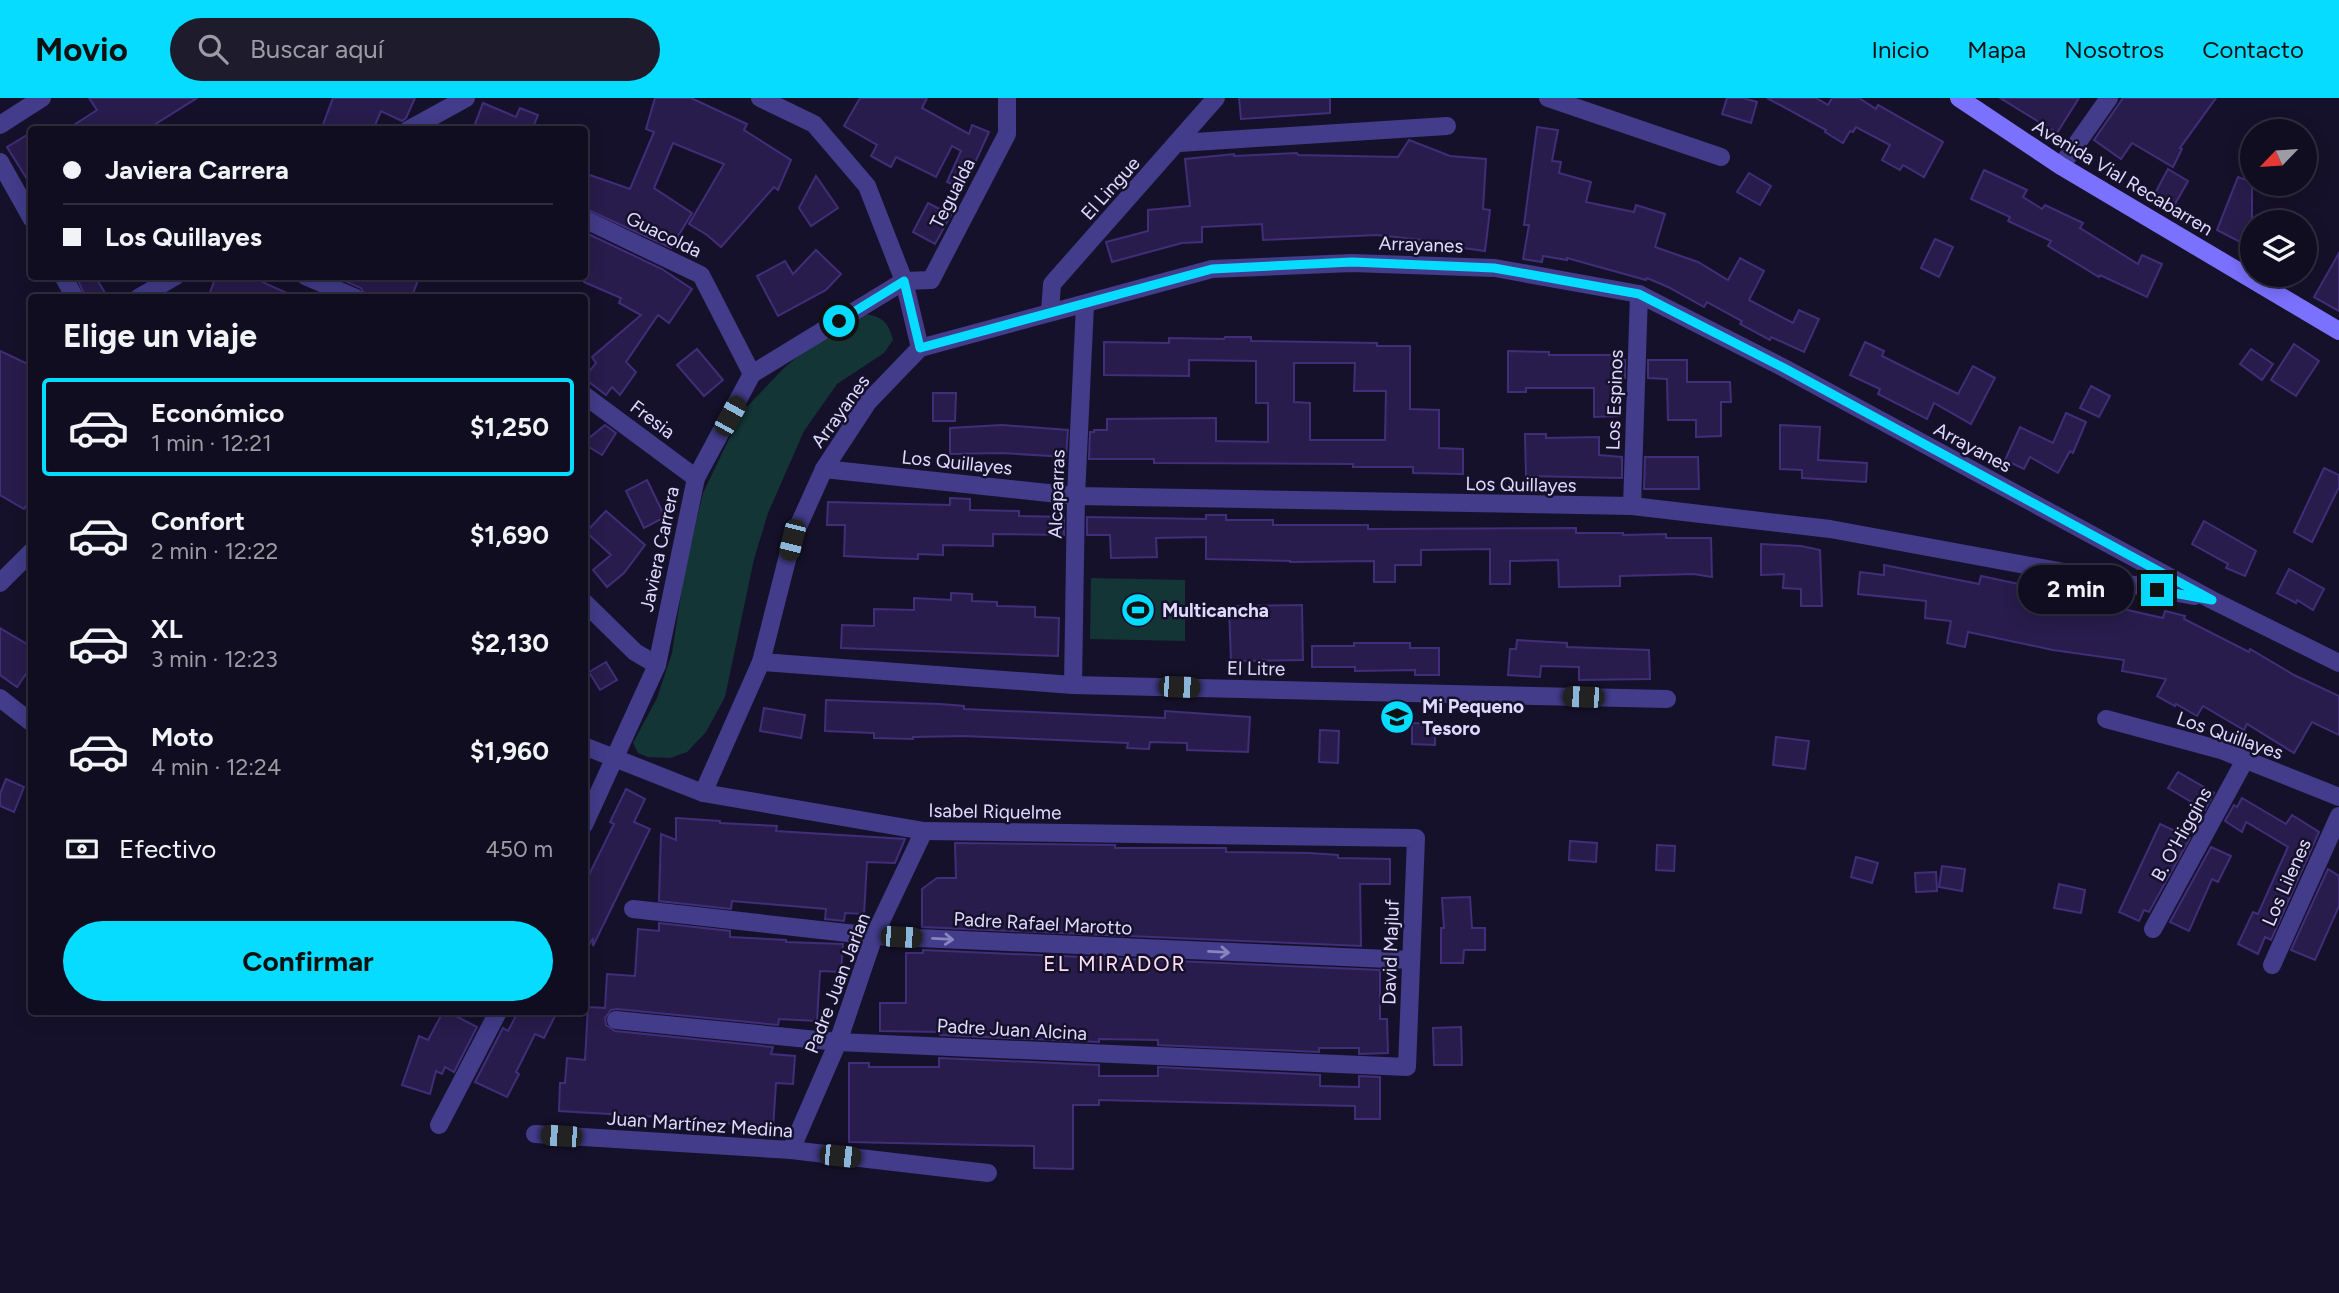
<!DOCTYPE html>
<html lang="es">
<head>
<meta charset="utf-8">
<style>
	body { margin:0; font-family:Figtree,sans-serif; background:#1e1b2d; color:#f1f3f6; height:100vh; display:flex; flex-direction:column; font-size:26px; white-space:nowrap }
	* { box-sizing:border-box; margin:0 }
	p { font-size:23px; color:#9c9ca5 }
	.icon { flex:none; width:38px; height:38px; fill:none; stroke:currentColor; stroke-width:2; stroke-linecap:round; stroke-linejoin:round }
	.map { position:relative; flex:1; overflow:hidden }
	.panel { position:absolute; left:28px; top:196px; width:560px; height:721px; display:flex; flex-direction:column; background:#100d20; border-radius:7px; box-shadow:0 4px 18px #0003,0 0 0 2px #302d3e }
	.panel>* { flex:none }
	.guide { position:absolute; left:28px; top:28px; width:560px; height:154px; border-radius:7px; box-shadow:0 4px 18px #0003,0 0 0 2px #302d3e; display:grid; align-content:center; height:154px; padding:0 35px; background:#100d20 }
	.needle { width:46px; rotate:245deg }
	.fabs { position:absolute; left:2240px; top:21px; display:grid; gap:14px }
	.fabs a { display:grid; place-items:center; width:77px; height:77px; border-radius:50%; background:#100d20; box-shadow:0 4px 18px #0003,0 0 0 2px #302d3e; font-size:35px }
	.end { position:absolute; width:32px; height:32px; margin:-16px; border:9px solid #06dcff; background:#111; box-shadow:0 0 0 4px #111 }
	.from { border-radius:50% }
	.bubble { position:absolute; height:49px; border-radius:24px; background:#100d20; box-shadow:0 4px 18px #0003,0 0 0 2px #302d3e; font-size:23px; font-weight:700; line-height:49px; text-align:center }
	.car { position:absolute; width:21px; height:42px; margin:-21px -10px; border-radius:9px; box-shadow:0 0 5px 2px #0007; background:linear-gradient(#222 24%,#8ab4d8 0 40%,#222 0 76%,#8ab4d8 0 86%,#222 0) }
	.guide b { display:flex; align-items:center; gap:24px; height:66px; font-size:26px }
	.guide b+b { border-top:2px solid #302d3e }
	.guide i { width:18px; height:18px; background:#f1f3f6 }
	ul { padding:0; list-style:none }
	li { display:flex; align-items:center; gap:21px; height:98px; margin:0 14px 10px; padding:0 21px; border:4px solid transparent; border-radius:7px }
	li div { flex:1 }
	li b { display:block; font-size:26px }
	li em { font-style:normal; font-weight:700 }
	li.selected { border-color:#06dcff }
	li>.icon { width:63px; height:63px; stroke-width:1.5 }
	h2 { padding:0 35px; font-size:32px; line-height:84px }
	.pay { display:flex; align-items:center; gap:18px; height:77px; padding:0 35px; font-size:26px }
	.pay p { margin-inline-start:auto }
	.primary-button { display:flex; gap:14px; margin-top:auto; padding:14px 35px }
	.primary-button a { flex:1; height:80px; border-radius:42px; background:#06dcff; color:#111; font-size:28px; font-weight:700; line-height:80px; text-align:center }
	header { display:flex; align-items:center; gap:42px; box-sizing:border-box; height:98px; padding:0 35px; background:#06dcff; color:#111 }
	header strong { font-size:33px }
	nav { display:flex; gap:38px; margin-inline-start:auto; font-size:24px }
	.search { width:490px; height:63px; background:#1e1b2d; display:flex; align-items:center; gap:18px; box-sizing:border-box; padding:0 24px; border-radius:38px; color:#9c9ca5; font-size:26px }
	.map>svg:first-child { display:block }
</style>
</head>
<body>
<header>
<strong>Movio</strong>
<div class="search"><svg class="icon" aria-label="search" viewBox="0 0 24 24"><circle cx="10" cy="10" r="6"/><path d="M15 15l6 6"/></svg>Buscar aquí</div>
<nav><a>Inicio</a><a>Mapa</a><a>Nosotros</a><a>Contacto</a></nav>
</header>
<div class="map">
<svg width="2339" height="1195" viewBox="0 0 2339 1195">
	<rect width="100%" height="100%" fill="#16112b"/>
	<!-- green -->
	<g fill="#143535">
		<path d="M865 216C883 219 888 224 893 242L884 255 837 286 804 333 768 415 754 461 725 599 706 634 687 654 670 660 648 659 638 655 633 645 657 600 672 555 684 476 703 395 742 314 784 270 821 239Z"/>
		<path d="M1091 480 1185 482V543L1090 541Z"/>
	</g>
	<!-- building -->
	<g fill="#281c4c" stroke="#402e78" stroke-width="2" fill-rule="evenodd">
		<path d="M89 0H197L146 32H66L97 12Z"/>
		<path d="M333 0H415L406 20 402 23 381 13 373 32H321Z"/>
		<path d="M655 0H691L747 26 744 32 791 62 778 92 774 89 721 149 707 137 689 126 724 66 673 45 654 90 692 115 671 150 584 110V75L630 91 654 34 646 31Z"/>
		<path d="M860 0H927L922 10 969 36 972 27 989 34 963 91 947 84 961 53 952 48 936 79 896 59 891 69 871 58 877 47 844 28Z"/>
		<path d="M1239 0H1330V15L1241 21Z"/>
		<path d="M1727 0H1743L1757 4 1751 25 1722 16Z"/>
		<path d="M1767 0H1816L1828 7 1832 0H1859L1876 11 1878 7 1943 44 1924 79 1903 67 1900 72 1882 62 1890 47 1856 29 1853 34 1850 33 1843 45 1825 34 1826 32Z"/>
		<path d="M2000 0H2079L2057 35Z"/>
		<path d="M2123 0H2216L2180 50 2182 51 2173 69 2132 45 2121 61 2094 42Z"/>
		<path d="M483 5 516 19 520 10 538 17 534 27 545 32 488 31 475 26Z"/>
		<path d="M1537 29 1558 32 1552 63 1561 64 1559 75 1591 84 1586 104 1634 114 1636 107 1665 116 1655 149 1698 164 1728 182 1740 160 1764 173 1749 202 1793 225 1799 212 1819 221 1804 254 1771 239 1770 242 1740 226 1742 223 1707 204 1704 209 1668 189 1647 180 1646 182 1567 160V162L1543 158 1542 164 1523 161 1529 127H1524Z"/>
		<path d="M32 34V89L7 49Z"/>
		<path d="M1409 42 1450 58 1486 61 1483 111 1490 112 1485 153 1449 148 1450 145 1377 137 1263 142 1262 126 1202 129V144L1182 145 1112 164 1106 144 1148 133V112L1190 108 1185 61 1234 56V58L1297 55 1298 57 1398 59Z"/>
		<path d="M2168 71 2188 83 2174 108 2154 97Z"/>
		<path d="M1984 72 2027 92 2023 99 2042 111 2045 107 2083 125 2080 130 2138 166 2142 157 2162 166 2147 199 2100 177 2099 179 2048 148 2051 143 2008 123 2010 119 1971 101Z"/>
		<path d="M1749 75 1771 88 1760 107 1737 94Z"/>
		<path d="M816 78 838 110 811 128 799 110Z"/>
		<path d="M2238 79 2252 84V150L2217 132Z"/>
		<path d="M928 105 951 117 935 146 913 134Z"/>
		<path d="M584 134 662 171 692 191 669 225 658 217 626 264 636 274 620 297 612 289 606 297 584 280 596 265 592 259 641 217 619 205 621 200 584 184Z"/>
		<path d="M1935 141 1953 149 1939 179 1921 170Z"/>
		<path d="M816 152 841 176 826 192 778 218 757 178 785 163 793 176Z"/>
		<path d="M2339 155V213L2314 199Z"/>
		<path d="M76 178H95L108 200H86Z"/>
		<path d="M216 178H249L298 200H208Z"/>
		<path d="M349 178H420L411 200H367L361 190 347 184Z"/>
		<path d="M1225 239H1251V243L1377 245V248H1410V311L1439 312V350L1463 351V376L1413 375V369H1353V366L1154 365V361H1089L1090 334H1094V332H1107V321L1216 320V343L1268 344V305H1256V263L1189 262V278L1104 277V244L1169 245V240L1224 241ZM1294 265H1355L1354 293H1386L1385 342H1310V305L1294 304Z"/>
		<path d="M1865 244 1884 253 1882 258 1958 296 1973 268 1995 280 1971 326 1934 305 1927 321 1878 296 1880 291 1850 277Z"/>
		<path d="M2294 246 2319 263 2296 298 2271 282Z"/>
		<path d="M697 251 723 282 704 298 677 267Z"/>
		<path d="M2251 251 2273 266 2262 282 2240 266Z"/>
		<path d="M0 253 32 268V399L24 411 0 397Z"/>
		<path d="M1508 253 1549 254V257H1620V262H1625V280H1621L1619 318 1594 319V290H1526V294H1508Z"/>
		<path d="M1648 262H1687V284H1730L1731 304H1721V338L1696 339V322H1668L1667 281 1648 280Z"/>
		<path d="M2091 288 2110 298 2099 319 2080 310Z"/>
		<path d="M933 295H956L955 323H933Z"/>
		<path d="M2066 315 2086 324 2073 355 2070 353 2058 375 2030 359 2024 371 2005 362 2020 329 2053 345Z"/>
		<path d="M605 327 616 335 602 357 584 346V344Z"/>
		<path d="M1002 327 1068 332 1066 359 1002 355 950 356V330Z"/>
		<path d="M1780 327 1820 329 1818 362 1867 365 1866 384 1802 380V372L1780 371Z"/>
		<path d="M1525 336H1546V340L1599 339V357L1622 359V380L1526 378Z"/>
		<path d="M1645 359H1698L1699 391H1644Z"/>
		<path d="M2324 370 2339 377V389L2312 444 2294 434Z"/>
		<path d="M647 382 665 419 644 430 626 393Z"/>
		<path d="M950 400 970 401V412L1019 413V418L1064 419V437L993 436V448L943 447V457L918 456V461L885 460 844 458 845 427H827L828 404 950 407Z"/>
		<path d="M606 413 645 447 624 475 607 489 593 472 611 457 586 434Z"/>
		<path d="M1206 417H1226V422H1273V427H1368V431L1576 430V435H1623V437L1666 436V440H1711L1712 479 1694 476 1620 478V488L1559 489 1558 462 1510 463V486H1490V451L1421 452V467H1395V484H1374V463L1290 464V463L1206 461V439L1156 440 1157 459 1111 460 1110 437H1087V419L1206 421Z"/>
		<path d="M2204 423 2256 453 2245 478 2226 470 2228 466 2192 446Z"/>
		<path d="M1761 446 1801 448 1820 452 1822 508H1801V491L1783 490 1784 476 1761 477Z"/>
		<path d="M1884 467 1979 486 1981 478 2019 486V488L2061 498 2105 505V507L2163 520 2165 513 2185 518 2184 521 2249 554 2250 551 2294 577 2339 598V637L2312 624 2294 655 2247 626 2244 632 2203 608 2197 618 2176 606 2175 608 2157 598 2166 581 2122 573 2124 562 2053 552 1968 534 1965 549 1947 545 1951 523 1925 520 1926 503 1858 496 1860 474 1884 477Z"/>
		<path d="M2289 471 2324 491 2313 512 2297 502 2296 505 2277 495Z"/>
		<path d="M951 495 972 496V503L997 504V508L1035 509V519L1059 520 1058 558 841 550 842 527 874 528V511L914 512V500L951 502Z"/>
		<path d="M1302 507 1303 562 1231 563 1229 508Z"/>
		<path d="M0 530 32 549V567L17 589 0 577Z"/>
		<path d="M1517 542 1567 545V549L1649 552 1650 581 1579 582V569L1541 568 1540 579 1508 577 1510 551H1516Z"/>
		<path d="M1354 545H1410V550H1439V577H1415V572L1355 573V569H1312V548H1354Z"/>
		<path d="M606 564 617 582 600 592 589 574Z"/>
		<path d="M826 602 940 606 964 608V611L1165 620V613L1250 619 1248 654 1187 652V645L1150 644 1149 651 1127 650 1128 645 963 638 913 639V641L874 640V635L825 633Z"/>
		<path d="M764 610 805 617 801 640 760 633Z"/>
		<path d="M1412 625 1435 626V647L1412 646Z"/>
		<path d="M1320 632 1339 633 1338 665 1319 664Z"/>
		<path d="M1776 639 1809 643 1805 671 1773 667Z"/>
		<path d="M2178 674 2214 695 2205 712 2168 690Z"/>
		<path d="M6 681 24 689 14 714 0 708V696Z"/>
		<path d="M626 691 645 701 634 724 650 731 593 848V840L584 857V787L614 726 610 724Z"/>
		<path d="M2242 700 2286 726 2292 717 2319 734 2271 842 2265 839 2258 856 2238 846 2253 814 2258 816 2288 749 2246 724 2242 734 2225 723 2234 707 2237 709Z"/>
		<path d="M676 720 720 723V725L777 728 776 733 905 741 895 765 867 764 864 816 845 815 844 823 825 821 826 811 732 803 731 811 659 803 661 736 676 742Z"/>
		<path d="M2160 726 2190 740 2149 814 2144 812 2139 823 2119 814Z"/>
		<path d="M1570 743 1597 745 1596 764 1569 762Z"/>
		<path d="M955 745 1115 747V750H1226V754L1309 755 1338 757V760L1390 761V786H1360L1361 848 922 829V791L937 780H956Z"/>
		<path d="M1657 747 1675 748 1674 773 1656 772Z"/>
		<path d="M2211 749 2231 758 2218 784 2212 781 2189 833 2170 824Z"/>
		<path d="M1856 759 1878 765 1872 785 1851 779Z"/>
		<path d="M1942 768 1965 771 1962 793 1939 789Z"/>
		<path d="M2328 771 2339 778V808L2315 862 2291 852Z"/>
		<path d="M1936 774 1937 793 1916 794 1915 775Z"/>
		<path d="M2059 786 2085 792 2081 815 2054 810Z"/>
		<path d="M1470 799 1472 830H1485V852H1464L1463 865H1441V830H1444L1442 800Z"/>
		<path d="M659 825 730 833V839L786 842V844L843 846 841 874 820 873 817 923 779 921 778 927 617 911 611 912 605 920 606 927 615 933 773 949 771 956 795 958 793 986 776 985 773 1031 736 1029V1026L660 1022V1019L559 1013 560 985H565L567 960 585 962 588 909 605 910 607 876 635 878 638 831 659 833Z"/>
		<path d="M923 852 1380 872V921H1387L1388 955 1359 956V950H1319V954L1158 947V942L1099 941V944L940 937V934L880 933V905H906V855H923Z"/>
		<path d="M443 914H448L477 929 454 974 445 969 442 976 436 973 430 996 402 987 419 938 428 942Z"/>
		<path d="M518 914H557L544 940 535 936 516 974 519 976 507 999 475 984 503 930 508 933Z"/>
		<path d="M1461 929 1462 967H1434L1433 930Z"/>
		<path d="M939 960 1099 967V978H1158V969L1320 977V988L1359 989V978L1380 979V1021H1355V1008L1099 1002V1007H1073V1071L1034 1070V1048L849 1044V965H869V969H939Z"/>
	</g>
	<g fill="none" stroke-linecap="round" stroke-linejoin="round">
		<!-- minor -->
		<g stroke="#423c8a" stroke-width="18">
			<path d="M760 0 814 26 867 88 904 183 920 250"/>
			<path d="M1548 0 1721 59"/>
			<path d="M0 27 42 0"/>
			<path d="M408 32 466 0"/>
			<path d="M1179 45 1447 28"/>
			<path d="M0 64 32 121"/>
			<path d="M2061 68 2109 0"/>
			<path d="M584 121 701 177 752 276"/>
			<path d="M63 178 75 200"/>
			<path d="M305 178 356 200"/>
			<path d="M138 200 176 178"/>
			<path d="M1050 214 1052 186 1216 0"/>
			<path d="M584 297 696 380"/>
			<path d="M824 371 1076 398 1632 408 1830 431 2194 498"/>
			<path d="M1632 408 1639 196"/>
			<path d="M0 485 32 453"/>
			<path d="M584 504 635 554 657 567"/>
			<path d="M761 564 1073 587 1667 601"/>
			<path d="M1073 587 1076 398 1085 207"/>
			<path d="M0 600 32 625"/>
			<path d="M2106 621 2221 652 2339 699"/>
			<path d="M584 648 703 695 924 733 1416 740 1407 969 838 944 616 922"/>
			<path d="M703 695 761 564 792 442 824 371 868 304 920 250 1212 171 1352 165 1495 170 1639 196 1784 270 2212 502 2339 565"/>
			<path d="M584 727 657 567 696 380 752 276 904 183 931 182 1007 36V0"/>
			<path d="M633 811 874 838 1411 862"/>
			<path d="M2153 831 2245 662"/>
			<path d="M2272 867 2339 718"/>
			<path d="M439 1027 498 914"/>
			<path d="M535 1036 791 1052 988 1075"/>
			<path d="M791 1052 838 944 874 838 924 733"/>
		</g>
		<!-- secondary -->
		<path stroke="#7b71ff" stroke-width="18" d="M1959 0 2061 68 2339 233"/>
	</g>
	<!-- one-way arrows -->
	<defs><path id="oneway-shaft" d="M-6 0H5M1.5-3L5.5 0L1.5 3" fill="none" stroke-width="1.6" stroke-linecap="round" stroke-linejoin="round" transform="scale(1.75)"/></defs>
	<g stroke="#8983bf">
		<use href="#oneway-shaft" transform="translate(943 841) rotate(3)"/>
		<use href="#oneway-shaft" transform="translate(1219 854) rotate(3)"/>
	</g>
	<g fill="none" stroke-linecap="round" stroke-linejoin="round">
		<!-- route -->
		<path stroke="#06dcff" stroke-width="9" d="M839 223 904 183 920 250 1212 171 1352 164 1494 170 1639 196 1784 270 2212 502 2157 492"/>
	</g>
	<!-- icons -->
	<defs>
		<g id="stadium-disc" transform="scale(1.75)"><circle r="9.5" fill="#06dcff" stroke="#16112b"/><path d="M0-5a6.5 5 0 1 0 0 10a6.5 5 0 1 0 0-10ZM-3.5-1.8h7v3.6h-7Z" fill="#111"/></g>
		<g id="school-disc" transform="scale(1.75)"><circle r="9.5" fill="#06dcff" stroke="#16112b"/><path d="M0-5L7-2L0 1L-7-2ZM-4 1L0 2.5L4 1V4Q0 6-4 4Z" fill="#111"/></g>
	</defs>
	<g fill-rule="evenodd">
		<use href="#stadium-disc" x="1138" y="512"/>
		<use href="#school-disc" x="1397" y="619"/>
	</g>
	<g text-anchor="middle" stroke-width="5" stroke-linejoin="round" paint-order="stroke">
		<!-- street labels -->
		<g font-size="19" fill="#e0daff" stroke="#16112b">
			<text transform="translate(2123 79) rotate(31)" y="7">Avenida Vial Recabarren</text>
			<text transform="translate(1110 90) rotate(-48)" y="7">El Lingue</text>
			<text transform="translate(952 95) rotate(-63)" y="7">Tegualda</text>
			<text transform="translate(664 136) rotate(26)" y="7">Guacolda</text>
			<text transform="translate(1421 146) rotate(2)" y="7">Arrayanes</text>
			<text transform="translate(1614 302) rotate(-88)" y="7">Los Espinos</text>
			<text transform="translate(840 313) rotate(-54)" y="7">Arrayanes</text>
			<text transform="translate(653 321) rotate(37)" y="7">Fresia</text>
			<text transform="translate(1973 349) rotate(28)" y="7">Arrayanes</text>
			<text transform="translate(957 364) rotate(6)" y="7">Los Quillayes</text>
			<text transform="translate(1521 386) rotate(1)" y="7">Los Quillayes</text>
			<text transform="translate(1056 396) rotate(-88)" y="7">Alcaparras</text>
			<text transform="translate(659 451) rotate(-78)" y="7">Javiera Carrera</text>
			<text transform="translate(1256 570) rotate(1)" y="7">El Litre</text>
			<text transform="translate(2230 637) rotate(19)" y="7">Los Quillayes</text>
			<text transform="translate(995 713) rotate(1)" y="7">Isabel Riquelme</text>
			<text transform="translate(2181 736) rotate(-61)" y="7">B. O'Higgins</text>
			<text transform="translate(2286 784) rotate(-66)" y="7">Los Lilenes</text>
			<text transform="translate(1043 825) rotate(3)" y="7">Padre Rafael Marotto</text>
			<text transform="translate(1390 854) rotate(-88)" y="7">David Majluf</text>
			<text transform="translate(837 885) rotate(-69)" y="7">Padre Juan Jarlan</text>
			<text transform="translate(1012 931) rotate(3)" y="7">Padre Juan Alcina</text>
			<text transform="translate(700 1026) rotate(4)" y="7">Juan Martínez Medina</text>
		</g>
		<!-- poi labels -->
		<g font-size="19" font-weight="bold" fill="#e0daff" stroke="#16112b" text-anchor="start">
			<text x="1162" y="519">Multicancha</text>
			<text x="1422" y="615">Mi Pequeno<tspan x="1422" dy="22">Tesoro</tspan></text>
		</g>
		<!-- neighbourhood labels -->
		<g font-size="21" letter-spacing="2" fill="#ffdcf1" stroke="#16112b">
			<text x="1115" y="873">EL MIRADOR</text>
		</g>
	</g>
</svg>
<div class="fabs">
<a><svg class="needle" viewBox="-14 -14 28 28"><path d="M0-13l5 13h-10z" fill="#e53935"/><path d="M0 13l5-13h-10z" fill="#9c9ca5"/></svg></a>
<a><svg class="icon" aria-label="layers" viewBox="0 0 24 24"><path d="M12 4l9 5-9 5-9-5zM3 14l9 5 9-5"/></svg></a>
</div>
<i class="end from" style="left:839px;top:223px"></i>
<i class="end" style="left:2157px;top:492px"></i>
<div class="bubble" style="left:2018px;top:467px;width:116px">2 min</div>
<i class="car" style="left:730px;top:318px;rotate:29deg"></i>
<i class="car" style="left:792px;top:442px;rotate:194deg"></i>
<i class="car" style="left:1179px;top:589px;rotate:92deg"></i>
<i class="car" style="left:1583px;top:599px;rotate:272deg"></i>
<i class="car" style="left:901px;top:839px;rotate:93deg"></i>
<i class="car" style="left:561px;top:1038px;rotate:274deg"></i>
<i class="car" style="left:840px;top:1058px;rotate:96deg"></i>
<div class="guide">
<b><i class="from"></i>Javiera Carrera</b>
<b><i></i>Los Quillayes</b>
</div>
<section class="panel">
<h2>Elige un viaje</h2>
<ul>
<li class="selected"><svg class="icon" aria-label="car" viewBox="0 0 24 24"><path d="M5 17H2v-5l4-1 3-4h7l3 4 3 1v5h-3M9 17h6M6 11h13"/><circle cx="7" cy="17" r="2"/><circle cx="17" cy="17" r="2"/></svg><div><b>Económico</b><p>1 min · 12:21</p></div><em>$1,250</em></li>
<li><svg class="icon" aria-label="car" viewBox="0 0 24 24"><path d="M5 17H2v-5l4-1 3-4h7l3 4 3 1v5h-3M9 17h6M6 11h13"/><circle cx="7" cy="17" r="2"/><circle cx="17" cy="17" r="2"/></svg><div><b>Confort</b><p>2 min · 12:22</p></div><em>$1,690</em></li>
<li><svg class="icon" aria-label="car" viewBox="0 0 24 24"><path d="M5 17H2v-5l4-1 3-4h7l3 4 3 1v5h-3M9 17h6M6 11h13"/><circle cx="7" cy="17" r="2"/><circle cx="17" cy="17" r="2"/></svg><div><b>XL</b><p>3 min · 12:23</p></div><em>$2,130</em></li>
<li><svg class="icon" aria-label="car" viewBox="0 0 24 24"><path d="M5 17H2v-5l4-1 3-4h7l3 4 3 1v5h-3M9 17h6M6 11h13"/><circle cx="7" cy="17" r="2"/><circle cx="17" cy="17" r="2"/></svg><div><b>Moto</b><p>4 min · 12:24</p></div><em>$1,960</em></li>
</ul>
<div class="pay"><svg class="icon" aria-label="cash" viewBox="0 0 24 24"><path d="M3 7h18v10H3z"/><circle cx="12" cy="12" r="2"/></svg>Efectivo<p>450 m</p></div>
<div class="primary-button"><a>Confirmar</a></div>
</section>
</div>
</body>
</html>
